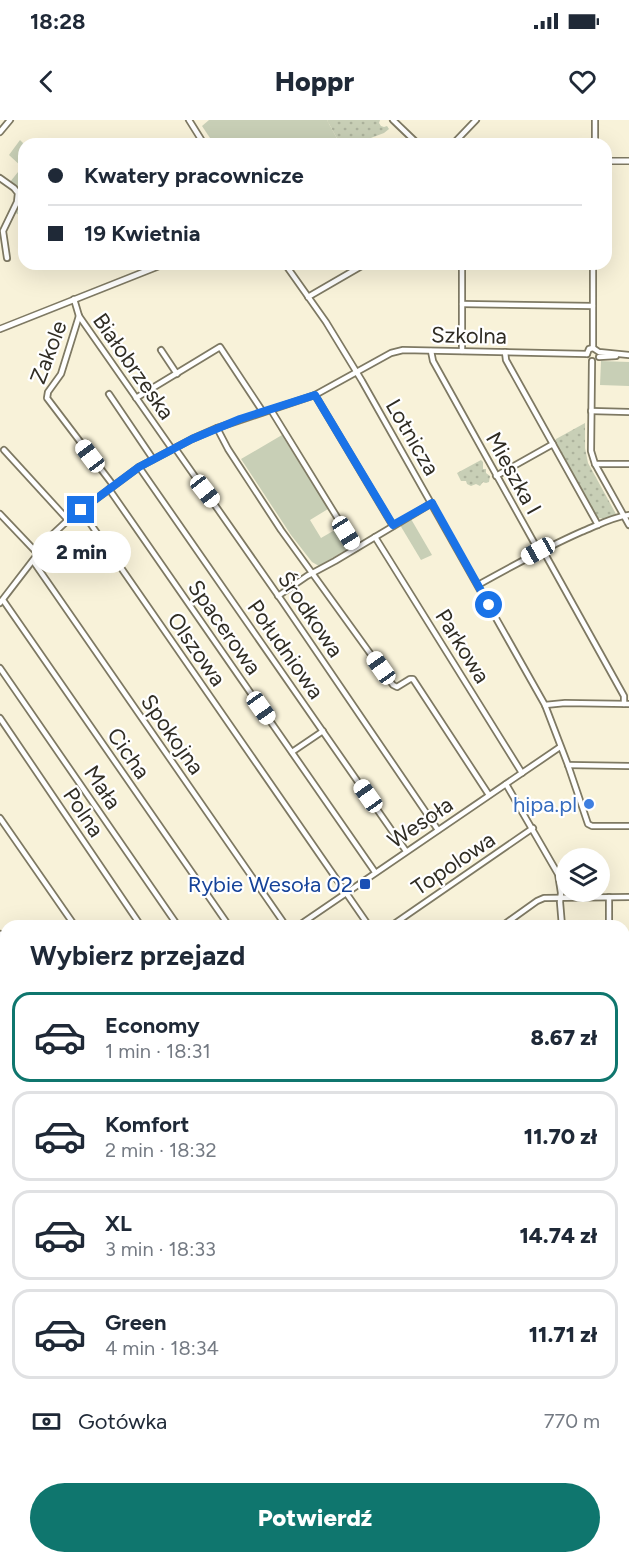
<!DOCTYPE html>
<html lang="pl">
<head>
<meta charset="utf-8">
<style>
	body { margin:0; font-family:Figtree,sans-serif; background:#f6f6f7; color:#1f2937; height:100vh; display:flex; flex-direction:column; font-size:22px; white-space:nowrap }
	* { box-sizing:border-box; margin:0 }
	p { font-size:20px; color:#747a83 }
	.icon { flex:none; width:33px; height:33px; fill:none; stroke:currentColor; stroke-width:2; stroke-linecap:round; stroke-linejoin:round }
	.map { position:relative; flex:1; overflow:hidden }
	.side { position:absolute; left:0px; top:800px; width:630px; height:644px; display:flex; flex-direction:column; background:#fff; border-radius:18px 18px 0 0; box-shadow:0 6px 24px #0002 }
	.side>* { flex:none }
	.hud { position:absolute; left:18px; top:18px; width:594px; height:132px; border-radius:18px; box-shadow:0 6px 24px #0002; display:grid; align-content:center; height:132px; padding:0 30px; background:#fff }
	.fabs { position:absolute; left:556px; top:728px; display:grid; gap:12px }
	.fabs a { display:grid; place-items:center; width:54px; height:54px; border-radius:50%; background:#fff; box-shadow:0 6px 24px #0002; font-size:30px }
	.end { position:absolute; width:27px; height:27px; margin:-14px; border:8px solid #1a73e8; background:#fff; box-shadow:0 0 0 3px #fff }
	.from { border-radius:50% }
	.bubble { position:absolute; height:42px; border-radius:21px; background:#fff; box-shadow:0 6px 24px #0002; font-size:20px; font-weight:800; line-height:42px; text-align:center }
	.car { position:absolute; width:18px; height:36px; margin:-18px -9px; border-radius:8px; box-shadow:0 0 4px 2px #0007; background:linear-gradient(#fff 24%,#345 0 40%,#fff 0 76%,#345 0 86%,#fff 0) }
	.hud b { display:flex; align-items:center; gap:21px; height:57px; font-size:22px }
	.hud b+b { border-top:2px solid #e0e1e3 }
	.hud i { width:15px; height:15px; background:#1f2937 }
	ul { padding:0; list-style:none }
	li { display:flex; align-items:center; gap:18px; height:90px; margin:0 12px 9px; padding:0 18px; border:3px solid #e0e1e3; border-radius:18px }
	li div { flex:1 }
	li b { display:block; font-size:22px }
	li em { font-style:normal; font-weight:800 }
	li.current { border-color:#0f766e }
	li>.icon { width:54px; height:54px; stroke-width:1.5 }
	h2 { padding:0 30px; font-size:27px; line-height:72px }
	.pay { display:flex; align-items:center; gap:15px; height:66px; padding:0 30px; font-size:22px }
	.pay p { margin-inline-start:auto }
	.button { display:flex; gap:12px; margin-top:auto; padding:12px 30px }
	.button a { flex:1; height:69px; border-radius:36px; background:#0f766e; color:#fff; font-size:24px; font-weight:800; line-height:69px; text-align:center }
	.status { display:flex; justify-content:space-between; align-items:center; height:42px; padding:0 30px; background:#fff; direction:ltr }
	.status svg { height:16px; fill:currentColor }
	header { display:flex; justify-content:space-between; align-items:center; height:78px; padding:0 30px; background:#fff; font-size:27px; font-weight:800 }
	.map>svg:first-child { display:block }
</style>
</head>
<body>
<div class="status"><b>18:28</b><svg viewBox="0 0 49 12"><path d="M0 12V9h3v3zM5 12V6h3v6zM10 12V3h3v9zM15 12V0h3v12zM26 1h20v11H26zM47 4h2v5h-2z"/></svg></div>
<header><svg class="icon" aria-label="back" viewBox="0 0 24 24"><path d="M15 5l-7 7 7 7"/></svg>Hoppr<svg class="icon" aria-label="heart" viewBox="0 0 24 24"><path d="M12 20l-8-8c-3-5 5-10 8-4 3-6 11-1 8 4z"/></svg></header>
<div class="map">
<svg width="629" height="1442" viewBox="0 0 629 1442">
	<defs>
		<pattern id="park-dots" width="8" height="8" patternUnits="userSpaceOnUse" patternTransform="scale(1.5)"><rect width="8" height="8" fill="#c8cfb6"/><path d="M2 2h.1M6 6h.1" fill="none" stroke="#acb29c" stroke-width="1.8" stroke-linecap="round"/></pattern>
	</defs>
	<rect width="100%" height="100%" fill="#f8f2d9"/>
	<!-- grass -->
	<g fill="#c8cfb6">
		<path d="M209 0H327L340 24H214L202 6Z"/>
		<path d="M20 20 24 24V98L14 92 24 72 10 62 22 47 9 35Z"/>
		<path d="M601 241 629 242V266L600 265Z"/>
		<path d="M282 315 328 389 310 400 321 418 340 407 350 423 349 428 319 446 312 442 291 415 241 339Z"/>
		<path d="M411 399 432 435 421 440 400 405Z"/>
	</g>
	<!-- park -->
	<g fill="url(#park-dots)">
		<path d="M327 0H380L379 3 381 6 384 7 387 6 389 9 384 13 355 24H340Z"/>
		<path d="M585 303V328L588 343 616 394 605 399 598 398 595 393 555 321 556 319Z"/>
		<path d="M481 340 483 342V349H486V353L490 356 489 362 486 363 483 362 480 366 476 364 471 366 467 364 466 361H461L457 353Z"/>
	</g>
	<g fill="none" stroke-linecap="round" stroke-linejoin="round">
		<!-- stream -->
		<g stroke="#b9dcf6" stroke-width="1.5">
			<path d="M0 1056H2"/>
			<path d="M607 1437 621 1442"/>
			<path d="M466 1442 495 1437"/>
		</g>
		<!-- minor casing -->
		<g stroke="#7e7963" stroke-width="8">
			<g id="minor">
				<path d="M189 0 204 24"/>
				<path d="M393 0 418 24"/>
				<path d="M0 12 10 0"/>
				<path d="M453 24 476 0"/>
				<path d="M595 24V0"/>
				<path d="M0 58 14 68 18 73 17 82 3 111 7 138"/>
				<path d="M285 144 326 202 362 261 545 585 568 645 588 704 592 706H629"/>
				<path d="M372 144 375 145 391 144"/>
				<path d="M308 177 365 144"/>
				<path d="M74 179 79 196 172 329"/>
				<path d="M462 184 593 186"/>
				<path d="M79 196 61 254 48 272 47 278 113 365"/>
				<path d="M593 228V144"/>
				<path d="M161 230 177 254"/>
				<path d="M431 231 433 241 536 426 545 434 624 576V584"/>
				<path d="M462 231V144"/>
				<path d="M505 232 506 240 598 405"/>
				<path d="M587 234 589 229 593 228 599 232 629 235"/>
				<path d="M599 237 616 236"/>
				<path d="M592 241 591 331 595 344 629 405"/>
				<path d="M109 274 153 339"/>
				<path d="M315 275 393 406"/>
				<path d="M136 278 220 227 263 292"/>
				<path d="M271 290 356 428"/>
				<path d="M591 291 629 292"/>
				<path d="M217 308 228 329 281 410 393 565 397 567 410 559H413L489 675"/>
				<path d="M175 328 282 481 438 710"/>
				<path d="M4 330 68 400"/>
				<path d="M595 344H629"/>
				<path d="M139 347 406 731"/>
				<path d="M496 356 553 324"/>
				<path d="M109 369 375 752"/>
				<path d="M81 390 369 806"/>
				<path d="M0 394 38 434"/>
				<path d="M375 417 522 653"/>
				<path d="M33 441 286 806"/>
				<path d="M478 465C512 446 545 428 581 412 596 406 612 397 629 395"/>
				<path d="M278 476 307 456 335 441 432 383"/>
				<path d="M3 480 229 806"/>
				<path d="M0 483 53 414 68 400 139 347 192 319 217 308 315 275 391 233 403 230 587 234"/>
				<path d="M0 548 178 806"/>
				<path d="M545 585 565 583 629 584"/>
				<path d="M0 598 141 806"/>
				<path d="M292 632 323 611"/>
				<path d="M568 645 629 646"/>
				<path d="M506 664 558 754 561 773 560 782 562 806"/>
				<path d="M0 698 75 806"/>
				<path d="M298 806 560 627"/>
				<path d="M391 806 533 708"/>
				<path d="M502 806 537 781 544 778 629 777"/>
				<path d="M609 806V777"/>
				<path d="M0 814 6 822"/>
				<path d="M624 876 629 875"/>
				<path d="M0 918 6 926"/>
				<path d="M624 935H629"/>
				<path d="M624 985H629"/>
				<path d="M629 1036V1044"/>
				<path d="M0 1050 6 1049"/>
				<path d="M624 1079 629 1077"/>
				<path d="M597 1442 598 1437"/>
			</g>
		</g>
		<!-- tertiary casing -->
		<g stroke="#7e7963" stroke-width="8">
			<g id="tertiary">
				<path d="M606 41H629"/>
				<path d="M0 209 164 144"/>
			</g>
		</g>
		<!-- motorway casing -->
		<g stroke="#7e7963" stroke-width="10">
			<g id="motorway">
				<path d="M624 1330 629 1329"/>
				<path d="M624 1339 629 1338"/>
				<path d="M624 1351 629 1350"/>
				<path d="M624 1362H629"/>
				<path d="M0 1369 6 1370"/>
				<path d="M624 1375 629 1374"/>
				<path d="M0 1381 6 1382"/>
				<path d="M624 1384 629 1383"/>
			</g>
		</g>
		<!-- minor -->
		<use href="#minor" stroke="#fff" stroke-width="4.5"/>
		<!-- tertiary -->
		<use href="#tertiary" stroke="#fff" stroke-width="5"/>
		<!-- motorway -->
		<use href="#motorway" stroke="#fff" stroke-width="8"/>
	</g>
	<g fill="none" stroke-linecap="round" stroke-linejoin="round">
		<!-- route -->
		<path stroke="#1a73e8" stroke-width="8" d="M81 390 139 347 192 319 240 299 315 275 393 405 432 383 489 485"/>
	</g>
	<!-- markers -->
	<circle fill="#3f7fe0" stroke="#fff" stroke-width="2" cx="589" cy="684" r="6"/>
	<rect fill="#1a4fb4" stroke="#fff" stroke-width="2" x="359" y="758" width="12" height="12" rx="3"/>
	<g text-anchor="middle" stroke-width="4.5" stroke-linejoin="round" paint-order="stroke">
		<!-- street labels -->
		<g font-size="22" fill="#302d24" stroke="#fff">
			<text transform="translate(469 215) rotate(1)" y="8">Szkolna</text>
			<text transform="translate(48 232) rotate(-69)" y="8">Zakole</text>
			<text transform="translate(134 246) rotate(55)" y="8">Białobrzeska</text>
			<text transform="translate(413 317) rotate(60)" y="8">Lotnicza</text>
			<text transform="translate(514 353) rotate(61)" y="8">Mieszka I</text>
			<text transform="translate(311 494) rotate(56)" y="8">Środkowa</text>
			<text transform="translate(225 507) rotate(55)" y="8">Spacerowa</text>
			<text transform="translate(463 526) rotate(58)" y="8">Parkowa</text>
			<text transform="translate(197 529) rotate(55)" y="8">Olszowa</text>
			<text transform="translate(286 529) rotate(55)" y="8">Południowa</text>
			<text transform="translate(173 614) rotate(55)" y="8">Spokojna</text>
			<text transform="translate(129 633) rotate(55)" y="8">Cicha</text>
			<text transform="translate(103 667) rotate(56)" y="8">Mała</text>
			<text transform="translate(84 692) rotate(56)" y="8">Polna</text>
			<text transform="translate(420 702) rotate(-34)" y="8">Wesoła</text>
			<text transform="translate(453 743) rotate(-34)" y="8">Topolowa</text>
		</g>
		<!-- shop labels -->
		<g font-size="22" fill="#366cbe" stroke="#fff" text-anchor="end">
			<text x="577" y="692">hipa.pl</text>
		</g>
		<!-- transit labels -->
		<g font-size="22" fill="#164399" stroke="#fff" text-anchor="end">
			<text x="353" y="772">Rybie Wesoła 02</text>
		</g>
	</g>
</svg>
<div class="fabs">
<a><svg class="icon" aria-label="layers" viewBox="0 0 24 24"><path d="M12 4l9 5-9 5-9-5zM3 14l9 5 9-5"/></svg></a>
</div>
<i class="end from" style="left:489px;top:485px"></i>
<i class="end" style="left:81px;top:390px"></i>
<div class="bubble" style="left:32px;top:411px;width:99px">2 min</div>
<i class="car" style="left:90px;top:336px;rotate:323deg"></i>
<i class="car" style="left:205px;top:371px;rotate:142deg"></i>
<i class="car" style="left:346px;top:413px;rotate:148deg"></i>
<i class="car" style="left:538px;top:431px;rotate:241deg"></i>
<i class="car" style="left:381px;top:548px;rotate:325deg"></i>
<i class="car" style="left:261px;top:588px;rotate:145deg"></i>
<i class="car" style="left:368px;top:676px;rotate:325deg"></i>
<div class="hud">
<b><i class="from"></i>Kwatery pracownicze</b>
<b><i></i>19 Kwietnia</b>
</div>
<section class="side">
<h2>Wybierz przejazd</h2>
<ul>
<li class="current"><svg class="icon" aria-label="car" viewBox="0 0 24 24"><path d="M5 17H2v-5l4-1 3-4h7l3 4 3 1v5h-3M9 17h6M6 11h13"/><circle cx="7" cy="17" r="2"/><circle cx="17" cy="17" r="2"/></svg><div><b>Economy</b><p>1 min · 18:31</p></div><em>8.67 zł</em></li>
<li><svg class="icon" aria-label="car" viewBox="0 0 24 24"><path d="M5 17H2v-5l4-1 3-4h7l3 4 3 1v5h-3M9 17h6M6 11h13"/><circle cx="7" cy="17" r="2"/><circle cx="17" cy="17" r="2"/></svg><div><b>Komfort</b><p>2 min · 18:32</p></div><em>11.70 zł</em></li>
<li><svg class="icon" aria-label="car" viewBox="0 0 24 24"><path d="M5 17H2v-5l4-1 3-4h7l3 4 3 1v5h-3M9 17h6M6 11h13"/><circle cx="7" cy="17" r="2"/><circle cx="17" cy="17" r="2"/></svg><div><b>XL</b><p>3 min · 18:33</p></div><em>14.74 zł</em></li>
<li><svg class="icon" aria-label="car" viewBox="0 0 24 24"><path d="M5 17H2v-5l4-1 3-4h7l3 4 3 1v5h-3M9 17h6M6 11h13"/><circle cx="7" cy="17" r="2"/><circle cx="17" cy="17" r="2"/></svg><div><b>Green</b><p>4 min · 18:34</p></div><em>11.71 zł</em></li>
</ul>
<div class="pay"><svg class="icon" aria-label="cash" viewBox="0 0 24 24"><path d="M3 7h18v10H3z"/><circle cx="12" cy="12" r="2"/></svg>Gotówka<p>770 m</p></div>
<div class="button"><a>Potwierdź</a></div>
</section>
</div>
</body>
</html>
